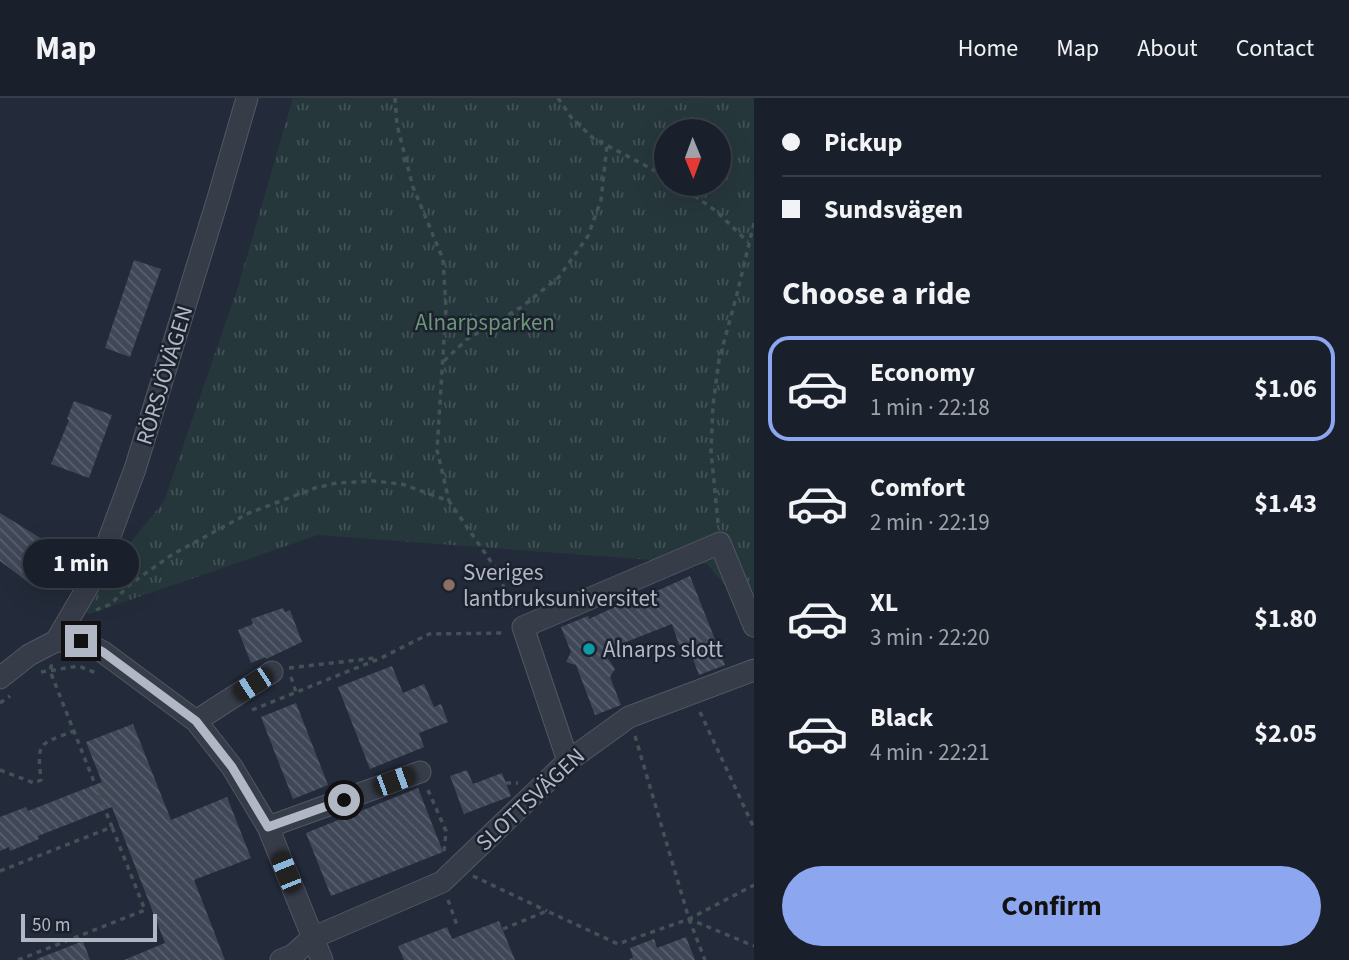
<!DOCTYPE html>
<html lang="en">
<head>
<meta charset="utf-8">
<style>
	body { margin:0; font-family:"Source Sans 3",sans-serif; background:#232833; color:#f1f3f6; height:100vh; display:flex; flex-direction:column; font-size:26px; white-space:nowrap }
	* { box-sizing:border-box; margin:0 }
	p { font-size:23px; color:#9fa3a9 }
	.icon { flex:none; width:38px; height:38px; fill:none; stroke:currentColor; stroke-width:2; stroke-linecap:round; stroke-linejoin:round }
	.map { position:relative; flex:1; overflow:hidden }
	.details { display:flex; flex-direction:column; background:#1a202b; width:595px }
	.details>* { flex:none }
	.hud { display:grid; align-content:center; height:154px; padding:0 28px; background:#1a202b }
	.needle { width:46px; rotate:179deg }
	.tools { position:absolute; left:654px; top:21px; display:grid; gap:14px }
	.tools a { display:grid; place-items:center; width:77px; height:77px; border-radius:50%; background:#1a202b; box-shadow:0 7px 28px #0002,0 0 0 2px #383e47; font-size:35px }
	.scale { position:absolute; left:21px; bottom:18px; width:136px; box-sizing:border-box; padding-left:7px; border:4px solid #b2b7c5; border-top:0; font-size:19px; line-height:24px; white-space:nowrap; color:#b2b7c5; -webkit-text-stroke:5px #1c212e; paint-order:stroke }
	.end { position:absolute; width:32px; height:32px; margin:-16px; border:9px solid #b2b7c5; background:#111; box-shadow:0 0 0 4px #111 }
	.from { border-radius:50% }
	.bubble { position:absolute; height:49px; border-radius:24px; background:#1a202b; box-shadow:0 7px 28px #0002,0 0 0 2px #383e47; font-size:23px; font-weight:700; line-height:49px; text-align:center }
	.car { position:absolute; width:21px; height:42px; margin:-21px -10px; border-radius:9px; box-shadow:0 0 5px 2px #0007; background:linear-gradient(#222 24%,#8ab4d8 0 40%,#222 0 76%,#8ab4d8 0 86%,#222 0) }
	.hud b { display:flex; align-items:center; gap:24px; height:66px; font-size:26px }
	.hud b+b { border-top:2px solid #383e47 }
	.hud i { width:18px; height:18px; background:#f1f3f6 }
	ul { padding:0; list-style:none }
	li { display:flex; align-items:center; gap:21px; height:105px; margin:0 14px 10px; padding:0 14px; border:4px solid transparent; border-radius:21px }
	li div { flex:1 }
	li b { display:block; font-size:26px }
	li em { font-style:normal; font-weight:700 }
	li.selected { border-color:#8ca7f0 }
	li>.icon { width:63px; height:63px; stroke-width:1.5 }
	h2 { padding:0 28px; font-size:32px; line-height:84px }
	.primary-button { display:flex; gap:14px; margin-top:auto; padding:14px 28px }
	.primary-button a { flex:1; height:80px; border-radius:42px; background:#8ca7f0; color:#111; font-size:28px; font-weight:700; line-height:80px; text-align:center }
	header { display:flex; align-items:center; gap:42px; box-sizing:border-box; height:98px; padding:0 35px; background:#1a202b; border-bottom:2px solid #383e47 }
	header strong { font-size:33px }
	nav { display:flex; gap:38px; margin-inline-start:auto; font-size:24px }
	main { display:flex; flex:1; min-height:0 }
	.map>svg:first-child { display:block }
</style>
</head>
<body>
<header>
<strong>Map</strong>
<nav><a>Home</a><a>Map</a><a>About</a><a>Contact</a></nav>
</header>
<main>
<div class="map">
<svg width="754" height="862" viewBox="0 0 754 862">
	<defs>
		<pattern id="park-tufts" width="24" height="20" patternUnits="userSpaceOnUse" patternTransform="scale(1.75)"><rect width="24" height="20" fill="#26373b"/><path d="M3 7l-1-3M5 7V3M7 7l1-3M15 17l-1-3M17 17v-4M19 17l1-3" fill="none" stroke="#435256"/></pattern>
		<pattern id="building-back-hatch" width="6" height="6" patternUnits="userSpaceOnUse" patternTransform="scale(1.75)"><rect width="6" height="6" fill="#404858"/><path d="M-1 5l2 2M0 0l6 6M5-1l2 2" fill="none" stroke="#59606e"/></pattern>
	</defs>
	<rect width="100%" height="100%" fill="#232a39"/>
	<!-- park -->
	<path fill="url(#park-tufts)" fill-rule="evenodd" d="M293 0H754V522L707 466 318 437 89 516 79 508 164 403 238 189ZM667 33H719V86H667Z"/>
	<!-- building -->
	<g fill="url(#building-back-hatch)">
		<path d="M134 162 161 171 130 259 105 250Z"/>
		<path d="M74 303 112 317 89 380 51 366 69 322 67 321Z"/>
		<path d="M0 415 58 451 33 488 0 463Z"/>
		<path d="M690 478 725 567 699 577 688 548 679 547 672 526 603 553 615 571 610 579 621 607 595 617 576 567 566 564 571 554 561 529 588 518 589 521 636 499 637 502Z"/>
		<path d="M283 510 285 514 290 512 302 544 266 561V559L251 565 238 532 253 526 251 521Z"/>
		<path d="M392 568 403 595 424 586 434 609 441 606 448 624 419 635 424 649 370 671 338 589Z"/>
		<path d="M296 605 328 687 293 701 261 619Z"/>
		<path d="M133 626 171 722 227 699 251 760 194 782 225 862H124L165 845 112 709 38 738 39 741 10 753 9 749 0 753V719L26 709 28 713 102 684 86 644Z"/>
		<path d="M467 672 473 686 502 675 511 698 464 716 450 678Z"/>
		<path d="M418 690 443 754 331 798 306 735Z"/>
		<path d="M499 823 515 862H404L398 848 447 829 452 841Z"/>
		<path d="M686 839 695 862H629L633 859 630 850 654 841 657 850Z"/>
		<path d="M83 843 90 862H37V861Z"/>
	</g>
	<g fill="none" stroke-linecap="round" stroke-linejoin="round">
		<!-- minor casing -->
		<g stroke="#525764" stroke-width="23">
			<g id="minor">
				<path d="M56 543 97 473 135 371 219 97 247 0"/>
				<path d="M0 580 29 557 56 543H81L103 554 196 623 232 669 268 729 322 862"/>
				<path d="M196 623 272 574"/>
				<path d="M568 663 523 529 720 445 754 528"/>
				<path d="M268 729 420 674"/>
				<path d="M281 862 293 857 312 840 442 784 568 663 629 619 754 572"/>
			</g>
		</g>
		<!-- path -->
		<g stroke="#435257" stroke-width="3.5" stroke-dasharray="5 5" stroke-linecap="butt">
			<path d="M395 0 397 27 413 89 443 161 446 210 437 352 449 403"/>
			<path d="M558 0 571 19 593 40 667 79"/>
			<path d="M678 86 716 113 748 144"/>
			<path d="M444 263 466 242 523 208 559 179 588 138 601 102 607 47"/>
			<path d="M718 425 711 353 713 307 719 262 737 196 754 125"/>
			<path d="M96 512 111 506 129 487 173 456 249 415 315 390 337 385 373 383 402 386 449 403 494 468 514 511"/>
			<path d="M289 570 375 560"/>
			<path d="M41 574 79 568 98 576"/>
			<path d="M291 579 296 594"/>
			<path d="M0 605 10 598"/>
			<path d="M252 612 381 560 429 536 505 535"/>
			<path d="M700 614 754 730"/>
			<path d="M635 638 689 821 754 787"/>
			<path d="M0 672 34 685 41 682C37 643 38 647 74 633"/>
			<path d="M506 685H518"/>
			<path d="M428 692 446 733 444 754"/>
			<path d="M0 773 112 729 50 573 52 565"/>
			<path d="M473 778 547 813"/>
			<path d="M448 802 458 830"/>
			<path d="M689 821 705 862"/>
			<path d="M503 831 547 813 618 846 689 821 754 848"/>
			<path d="M18 862 145 812 112 729"/>
		</g>
		<!-- minor -->
		<use href="#minor" stroke="#373c49" stroke-width="21"/>
	</g>
	<g fill="none" stroke-linecap="round" stroke-linejoin="round">
		<!-- route -->
		<path stroke="#b2b7c5" stroke-width="9" d="M81 543 103 554 196 623 232 669 268 729 344 702"/>
	</g>
	<!-- markers -->
	<circle fill="#8d6e63" stroke="#1c212e" stroke-width="2.5" cx="449" cy="487" r="7"/>
	<circle fill="#0f9aa8" stroke="#1c212e" stroke-width="2.5" cx="589" cy="551" r="7"/>
	<g text-anchor="middle" stroke-width="5" stroke-linejoin="round" paint-order="stroke">
		<!-- park labels -->
		<g font-size="23" fill="#6b9479" stroke="#1c212e">
			<text x="485" y="232">Alnarpsparken</text>
		</g>
		<!-- street labels -->
		<g font-size="23" fill="#b2b7c5" stroke="#1c212e">
			<text transform="translate(164 277) rotate(-73)" y="8">RÖRSJÖVÄGEN</text>
			<text transform="translate(530 701) rotate(-43)" y="8">SLOTTSVÄGEN</text>
		</g>
		<!-- poi labels -->
		<g font-size="23" fill="#b2b7c5" stroke="#1c212e" text-anchor="start">
			<text x="463" y="482">Sveriges<tspan x="463" dy="26">lantbruksuniversitet</tspan></text>
			<text x="603" y="559">Alnarps slott</text>
		</g>
	</g>
</svg>
<div class="tools">
<a><svg class="needle" viewBox="-14 -14 28 28"><path d="M0-13l5 13h-10z" fill="#e53935"/><path d="M0 13l5-13h-10z" fill="#9fa3a9"/></svg></a>
</div>
<div class="scale">50 m</div>
<i class="end from" style="left:344px;top:702px"></i>
<i class="end" style="left:81px;top:543px"></i>
<div class="bubble" style="left:23px;top:441px;width:116px">1 min</div>
<i class="car" style="left:253px;top:586px;rotate:237deg"></i>
<i class="car" style="left:394px;top:683px;rotate:70deg"></i>
<i class="car" style="left:286px;top:774px;rotate:338deg"></i>
</div>
<section class="details">
<div class="hud">
<b><i class="from"></i>Pickup</b>
<b><i></i>Sundsvägen</b>
</div>
<h2>Choose a ride</h2>
<ul>
<li class="selected"><svg class="icon" aria-label="car" viewBox="0 0 24 24"><path d="M5 17H2v-5l4-1 3-4h7l3 4 3 1v5h-3M9 17h6M6 11h13"/><circle cx="7" cy="17" r="2"/><circle cx="17" cy="17" r="2"/></svg><div><b>Economy</b><p>1 min · 22:18</p></div><em>$1.06</em></li>
<li><svg class="icon" aria-label="car" viewBox="0 0 24 24"><path d="M5 17H2v-5l4-1 3-4h7l3 4 3 1v5h-3M9 17h6M6 11h13"/><circle cx="7" cy="17" r="2"/><circle cx="17" cy="17" r="2"/></svg><div><b>Comfort</b><p>2 min · 22:19</p></div><em>$1.43</em></li>
<li><svg class="icon" aria-label="car" viewBox="0 0 24 24"><path d="M5 17H2v-5l4-1 3-4h7l3 4 3 1v5h-3M9 17h6M6 11h13"/><circle cx="7" cy="17" r="2"/><circle cx="17" cy="17" r="2"/></svg><div><b>XL</b><p>3 min · 22:20</p></div><em>$1.80</em></li>
<li><svg class="icon" aria-label="car" viewBox="0 0 24 24"><path d="M5 17H2v-5l4-1 3-4h7l3 4 3 1v5h-3M9 17h6M6 11h13"/><circle cx="7" cy="17" r="2"/><circle cx="17" cy="17" r="2"/></svg><div><b>Black</b><p>4 min · 22:21</p></div><em>$2.05</em></li>
</ul>
<div class="primary-button"><a>Confirm</a></div>
</section>
</main>
</body>
</html>
